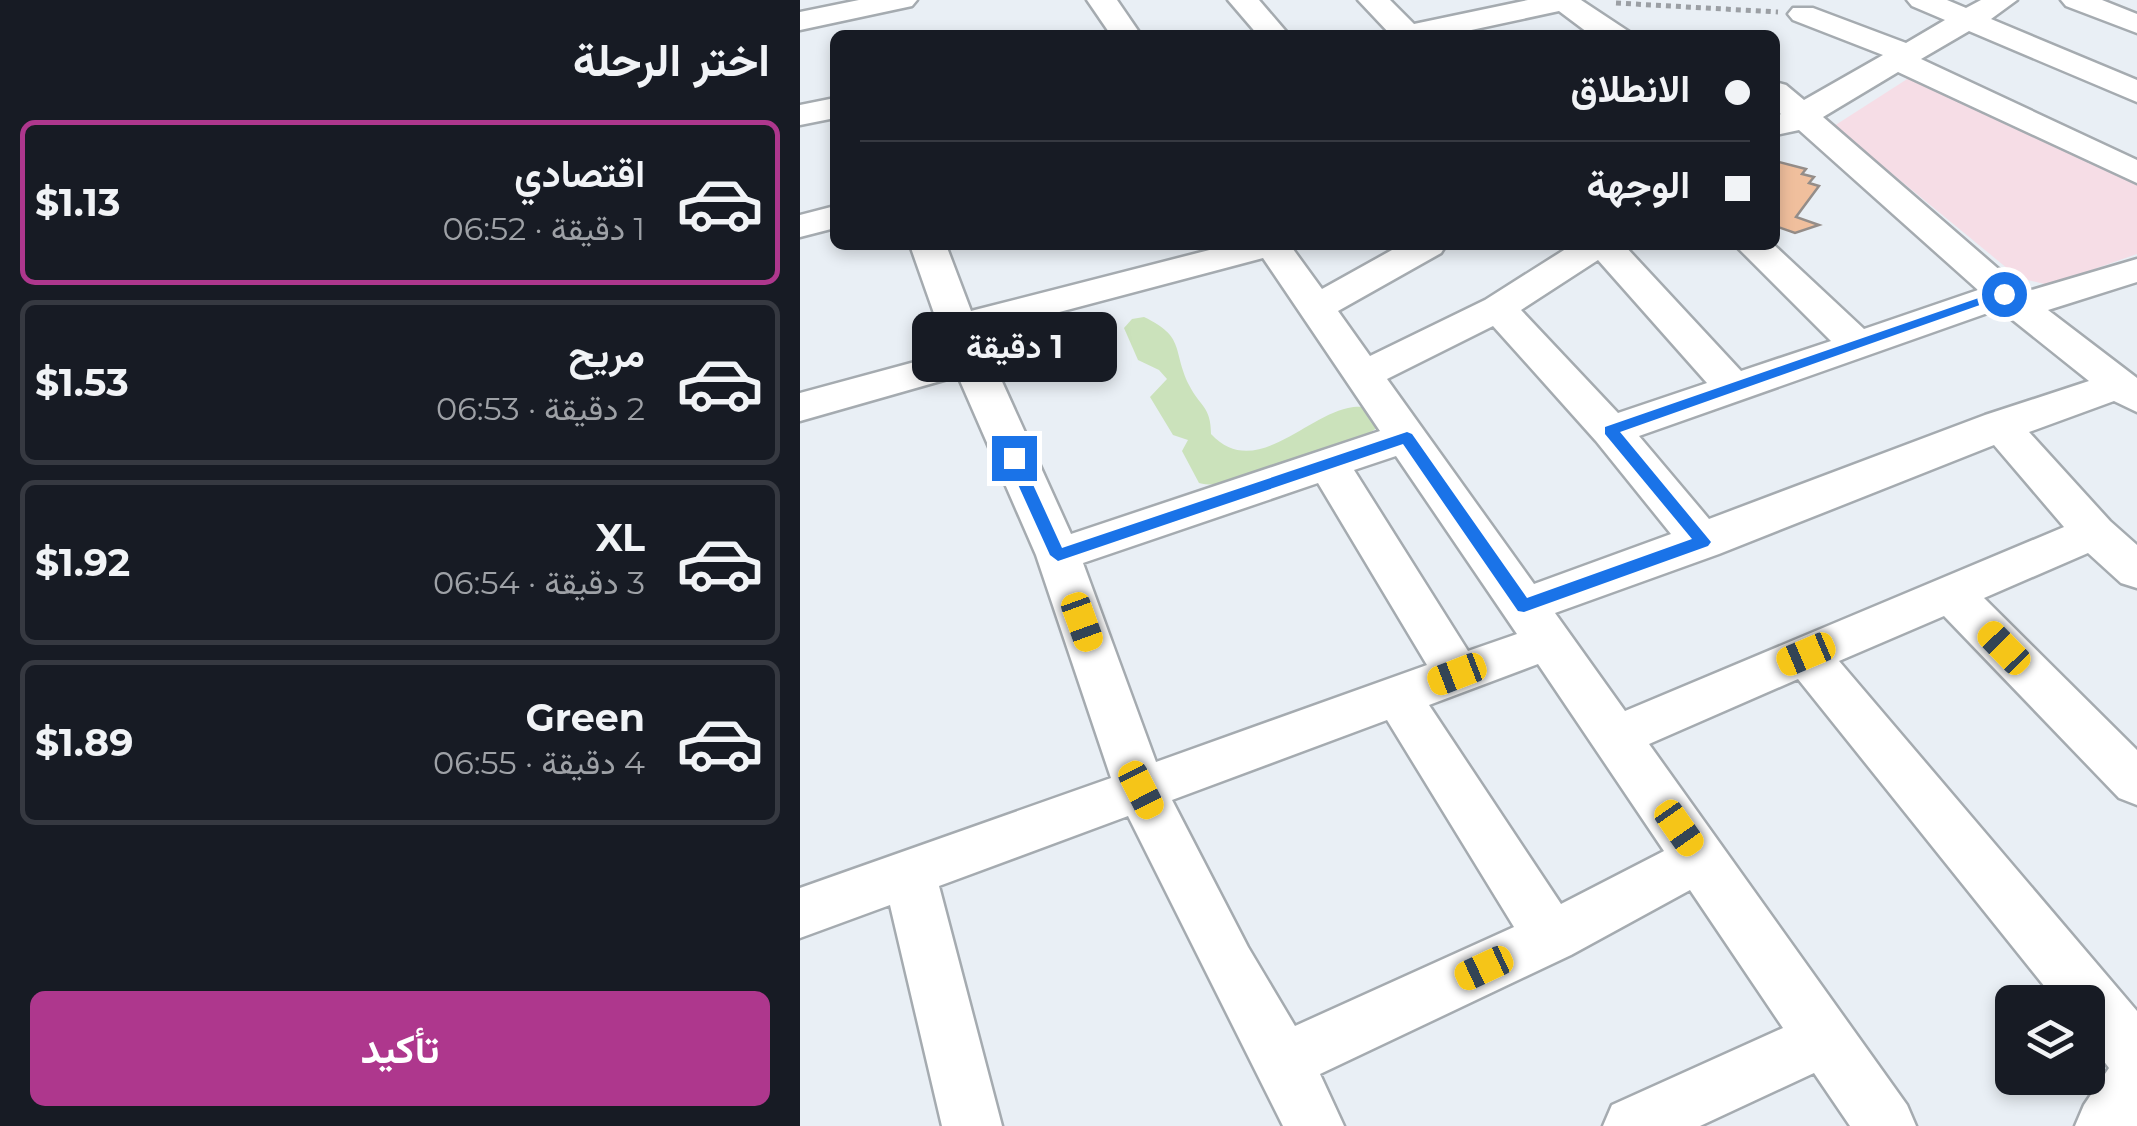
<!DOCTYPE html>
<html lang="ar">
<head>
<meta charset="utf-8">
<style>
	body { margin:0; font-family:Montserrat,Vazirmatn,sans-serif; background:#20242c; color:#f1f3f6; direction:rtl; height:100vh; display:flex; flex-direction:column; font-size:38px; white-space:nowrap }
	* { box-sizing:border-box; margin:0 }
	p { font-size:32px; color:#9ea1a6 }
	.icon { flex:none; width:55px; height:55px; fill:none; stroke:currentColor; stroke-width:2; stroke-linecap:round; stroke-linejoin:round }
	.map { position:relative; flex:1; overflow:hidden; direction:ltr }
	.sheet { display:flex; flex-direction:column; background:#171b24; width:800px }
	.sheet>* { flex:none }
	.banner { position:absolute; left:30px; top:30px; width:950px; height:220px; border-radius:15px; box-shadow:0 5px 15px #0003; direction:rtl; display:grid; align-content:center; height:220px; padding:0 30px; background:#171b24 }
	.tools { position:absolute; left:1195px; top:985px; display:grid; gap:20px }
	.tools a { display:grid; place-items:center; width:110px; height:110px; border-radius:15px; background:#171b24; box-shadow:0 5px 15px #0003; font-size:50px }
	.end { position:absolute; width:45px; height:45px; margin:-22px; border:12px solid #1a73e8; background:#fff; box-shadow:0 0 0 5px #fff }
	.from { border-radius:50% }
	.bubble { position:absolute; height:70px; border-radius:15px; background:#171b24; box-shadow:0 5px 15px #0003; font-size:32px; font-weight:700; line-height:70px; text-align:center; direction:rtl }
	.car { position:absolute; width:30px; height:60px; margin:-30px -15px; border-radius:12px; box-shadow:0 0 8px 2px #0007; background:linear-gradient(#f5c518 24%,#345 0 40%,#f5c518 0 76%,#345 0 86%,#f5c518 0) }
	.banner b { display:flex; align-items:center; gap:35px; height:95px; font-size:38px }
	.banner b+b { border-top:2px solid #363941 }
	.banner i { width:25px; height:25px; background:#f1f3f6 }
	ul { padding:0; list-style:none }
	li { display:flex; align-items:center; gap:30px; height:165px; margin:0 20px 15px; padding:0 10px; border:5px solid #363941; border-radius:15px }
	li div { flex:1 }
	li b { display:block; font-size:38px }
	li em { font-style:normal; font-weight:700 }
	li.on { border-color:#ae378d }
	li>.icon { width:90px; height:90px; stroke-width:1.5 }
	h2 { padding:0 30px; font-size:45px; line-height:120px }
	.primary-button { display:flex; gap:20px; margin-top:auto; padding:20px 30px }
	.primary-button a { flex:1; height:115px; border-radius:15px; background:#ae378d; color:#fff; font-size:40px; font-weight:700; line-height:115px; text-align:center }
	main { display:flex; flex:1; min-height:0 }
	.map>svg:first-child { display:block }
</style>
</head>
<body>
<main>
<div class="map">
<svg width="1337" height="1126" viewBox="0 0 1337 1126">
	<rect width="100%" height="100%" fill="#e9eff5"/>
	<!-- education -->
	<path fill="#f6dde6" d="M1115 74 1337 181V254L1249 285 1219 278 1034 126Z"/>
	<!-- green -->
	<path fill="#cbe2bb" d="M344 317C386 337 372 350 389 385 400 407 411 406 411 434 454 480 503 418 548 408 555 406 564 407 572 407L577 416V428C554 444 487 475 460 469 442 480 420 488 399 483L382 451 388 440 373 435 350 397 367 379 359 370 338 360 324 328 332 319Z"/>
	<!-- building -->
	<path fill="#f0bf9d" stroke="#948d89" stroke-width="2.5" d="M975 161 1006 169 1002 174 1014 177 1009 183 1019 186 996 217 1019 225 995 233 975 226Z"/>
	<g fill="none" stroke-linecap="round" stroke-linejoin="round">
		<!-- minor casing -->
		<g stroke="#a5abb0" stroke-width="5">
			<g id="minor">
				<path d="M59 0H117L112 6 0 30V12Z"/>
				<path d="M287 0H317L341 35H311Z"/>
				<path d="M428 0H459L489 35H458Z"/>
				<path d="M558 0H590L614 24 728 0H781L834 35H791L759 11 648 35H591Z"/>
				<path d="M1107 0H1147L1166 8 1181 0H1217L1191 19 1337 80V102L1169 31 1121 59 1337 160V183L1098 72 1023 117 1225 292 1337 259V282L1248 310 1337 378V412L1314 401 1229 432 1310 521 1337 545V588L1321 583 1288 553 1184 598 1337 750V805L1319 798 1144 616 1039 661 1337 1011V1126H1275L1284 1105 1309 1068 1288 1040V1002H1257L998 679 849 744 1107 1105 1116 1126H1050L1014 1073 900 1126H803L812 1105 983 1028 890 890 771 955 520 1074 544 1126H483L328 816 139 886 202 1126H142L90 905 0 938V888L311 778 236 555 158 376 0 421V393L148 353 110 245H146L171 311 429 245H490L522 289 601 245H646L641 253 538 311 570 356 685 300 772 245H824L941 371 1031 341 935 245H974L1064 329 1178 290 999 130 975 135V117L981 114 975 109V82L986 85 1004 100 1083 55 993 20 988 14 993 8H1013L1106 43 1145 20 1112 6ZM463 258 580 431 271 534 180 333ZM798 260 907 383 818 413 721 310ZM1199 309 1289 381 1185 415 909 519 839 436ZM693 326 796 441 871 534 734 584 587 379ZM1194 445 1264 527 825 711 755 613 919 554ZM596 456 717 634 668 651 554 470ZM518 483 627 665 356 762 283 563ZM738 664 864 851 761 904 629 705ZM587 720 714 927 495 1026 448 947 372 800Z"/>
				<path d="M1261 0H1302L1337 14V33L1266 6Z"/>
				<path d="M35 98V118L0 125V105Z"/>
				<path d="M35 206V228L0 237V215Z"/>
			</g>
		</g>
		<!-- path -->
		<path stroke="#9b9fa4" stroke-width="5" stroke-dasharray="5 5" stroke-linecap="butt" d="M816 3 978 12"/>
		<!-- minor -->
		<use href="#minor" fill="#fff" fill-rule="evenodd"/>
	</g>
	<!-- route -->
	<path fill="#1a73e8" d="M1199 291 1211 294 820 432 911 542 908 546 724 612 718 611 603 444 258 561 250 555 206 458 219 454 262 548 607 432 612 434 727 598 892 539 805 434V427Z"/>
</svg>
<div class="tools">
<a><svg class="icon" aria-label="layers" viewBox="0 0 24 24"><path d="M12 4l9 5-9 5-9-5zM3 14l9 5 9-5"/></svg></a>
</div>
<i class="end from" style="left:1204px;top:294px"></i>
<i class="end" style="left:214px;top:458px"></i>
<div class="bubble" style="left:112px;top:312px;width:205px">1 دقيقة</div>
<i class="car" style="left:282px;top:622px;rotate:160deg"></i>
<i class="car" style="left:1204px;top:648px;rotate:316deg"></i>
<i class="car" style="left:1006px;top:654px;rotate:247deg"></i>
<i class="car" style="left:657px;top:674px;rotate:249deg"></i>
<i class="car" style="left:341px;top:790px;rotate:153deg"></i>
<i class="car" style="left:879px;top:828px;rotate:145deg"></i>
<i class="car" style="left:684px;top:968px;rotate:245deg"></i>
<div class="banner">
<b><i class="from"></i>الانطلاق</b>
<b><i></i>الوجهة</b>
</div>
</div>
<section class="sheet">
<h2>اختر الرحلة</h2>
<ul>
<li class="on"><svg class="icon" aria-label="car" viewBox="0 0 24 24"><path d="M5 17H2v-5l4-1 3-4h7l3 4 3 1v5h-3M9 17h6M6 11h13"/><circle cx="7" cy="17" r="2"/><circle cx="17" cy="17" r="2"/></svg><div><b>اقتصادي</b><p>1 دقيقة · 06:52</p></div><em>$1.13</em></li>
<li><svg class="icon" aria-label="car" viewBox="0 0 24 24"><path d="M5 17H2v-5l4-1 3-4h7l3 4 3 1v5h-3M9 17h6M6 11h13"/><circle cx="7" cy="17" r="2"/><circle cx="17" cy="17" r="2"/></svg><div><b>مريح</b><p>2 دقيقة · 06:53</p></div><em>$1.53</em></li>
<li><svg class="icon" aria-label="car" viewBox="0 0 24 24"><path d="M5 17H2v-5l4-1 3-4h7l3 4 3 1v5h-3M9 17h6M6 11h13"/><circle cx="7" cy="17" r="2"/><circle cx="17" cy="17" r="2"/></svg><div><b>XL</b><p>3 دقيقة · 06:54</p></div><em>$1.92</em></li>
<li><svg class="icon" aria-label="car" viewBox="0 0 24 24"><path d="M5 17H2v-5l4-1 3-4h7l3 4 3 1v5h-3M9 17h6M6 11h13"/><circle cx="7" cy="17" r="2"/><circle cx="17" cy="17" r="2"/></svg><div><b>Green</b><p>4 دقيقة · 06:55</p></div><em>$1.89</em></li>
</ul>
<div class="primary-button"><a>تأكيد</a></div>
</section>
</main>
</body>
</html>
